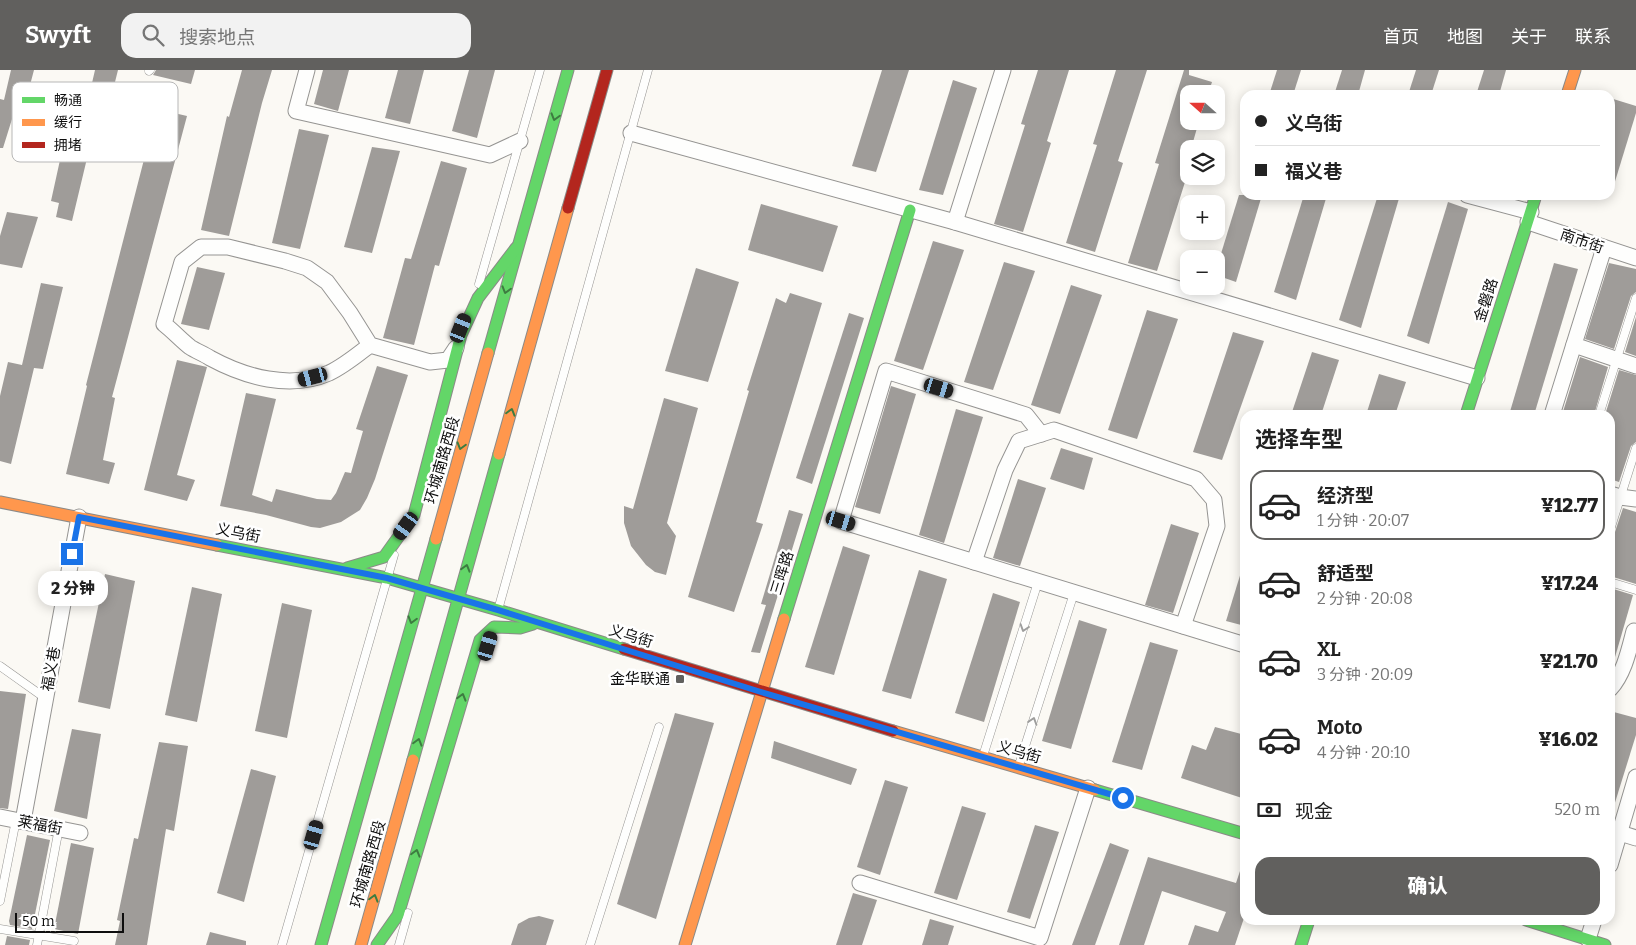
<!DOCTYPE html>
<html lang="zh">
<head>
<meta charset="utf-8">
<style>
	body { margin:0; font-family:Bitter,"Noto Sans SC",serif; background:#f2f2f2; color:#222; height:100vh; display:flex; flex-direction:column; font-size:19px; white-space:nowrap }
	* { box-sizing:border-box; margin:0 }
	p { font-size:16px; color:#767676 }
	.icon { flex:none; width:28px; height:28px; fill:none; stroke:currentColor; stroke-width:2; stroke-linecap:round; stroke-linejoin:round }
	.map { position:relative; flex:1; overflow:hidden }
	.panel { position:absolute; left:1240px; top:340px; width:375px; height:515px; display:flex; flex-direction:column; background:#fff; border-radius:15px; box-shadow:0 2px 12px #0003 }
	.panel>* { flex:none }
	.guide { position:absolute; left:1240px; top:20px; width:375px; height:110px; border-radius:15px; box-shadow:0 2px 12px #0003; display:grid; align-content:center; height:110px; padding:0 15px; background:#fff }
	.needle { width:32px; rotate:291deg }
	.controls { position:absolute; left:1180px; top:15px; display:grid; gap:10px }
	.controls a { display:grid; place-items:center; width:45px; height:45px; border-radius:10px; background:#fff; box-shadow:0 2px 12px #0003; font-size:25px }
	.scale { position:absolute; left:15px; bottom:12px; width:109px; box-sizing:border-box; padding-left:5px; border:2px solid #0e0e0e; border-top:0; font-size:14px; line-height:18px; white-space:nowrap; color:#0e0e0e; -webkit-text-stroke:4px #fff; paint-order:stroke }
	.end { position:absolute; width:22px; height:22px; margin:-11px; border:6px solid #1a73e8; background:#fff; box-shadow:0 0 0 2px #fff }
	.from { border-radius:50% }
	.bubble { position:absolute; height:35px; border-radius:15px; background:#fff; box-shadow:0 2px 12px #0003; font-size:16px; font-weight:800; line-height:35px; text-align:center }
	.car { position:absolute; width:15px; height:30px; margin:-15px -8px; border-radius:6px; box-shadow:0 0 4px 1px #0007; background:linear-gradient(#222 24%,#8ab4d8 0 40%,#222 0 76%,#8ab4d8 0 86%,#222 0) }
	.guide b { display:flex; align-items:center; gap:18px; height:48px; font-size:19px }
	.guide b+b { border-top:1px solid #e0e0e0 }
	.guide i { width:12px; height:12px; background:#222 }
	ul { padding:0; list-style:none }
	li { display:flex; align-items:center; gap:15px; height:70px; margin:0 10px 8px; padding:0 5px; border:2px solid transparent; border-radius:15px }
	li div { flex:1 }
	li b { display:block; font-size:19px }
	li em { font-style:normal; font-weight:800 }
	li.active { border-color:#61605e }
	li>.icon { width:45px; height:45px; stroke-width:1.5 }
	h2 { padding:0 15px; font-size:22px; line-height:60px }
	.pay { display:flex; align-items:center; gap:12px; height:55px; padding:0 15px; font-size:19px }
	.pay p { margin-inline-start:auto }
	.cta { display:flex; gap:10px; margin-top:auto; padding:10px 15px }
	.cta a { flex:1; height:58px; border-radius:15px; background:#61605e; color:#fff; font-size:20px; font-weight:800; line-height:58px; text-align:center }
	header { display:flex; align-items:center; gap:30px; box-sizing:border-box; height:70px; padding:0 25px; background:#61605e; color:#fff }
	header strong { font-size:24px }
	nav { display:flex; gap:28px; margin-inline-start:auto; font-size:18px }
	.search { width:350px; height:45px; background:#f2f2f2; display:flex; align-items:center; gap:12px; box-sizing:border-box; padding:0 18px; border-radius:15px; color:#767676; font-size:19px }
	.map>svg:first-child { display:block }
</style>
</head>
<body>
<header>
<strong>Swyft</strong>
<div class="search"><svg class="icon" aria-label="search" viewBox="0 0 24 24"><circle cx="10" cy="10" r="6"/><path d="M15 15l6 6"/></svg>搜索地点</div>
<nav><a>首页</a><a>地图</a><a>关于</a><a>联系</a></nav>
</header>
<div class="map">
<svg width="1636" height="875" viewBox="0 0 1636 875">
	<rect width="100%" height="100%" fill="#fbf9f4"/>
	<!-- building -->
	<g fill="#9f9c99">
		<path d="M11 0H34L25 34 17 33 3 78H0V29L4 30Z"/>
		<path d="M95 0H118L104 56 95 55 72 151 56 147 59 133 51 131 69 49 83 52Z"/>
		<path d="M156 0H195L191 14 153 5Z"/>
		<path d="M242 0H272L262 33 229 166 201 160 227 46 229 47Z"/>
		<path d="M323 0H349L338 41 314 34Z"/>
		<path d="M398 0H424L410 54 385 48Z"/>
		<path d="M469 0H495L477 68 452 61Z"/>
		<path d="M882 0H909L876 102 852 96Z"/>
		<path d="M1038 0H1069L1047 71 1051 73 1023 162 994 154 1025 55 1021 54Z"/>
		<path d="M1116 0H1147L1118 91 1123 93 1095 182 1066 173 1097 75 1093 74Z"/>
		<path d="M1184 0H1189V5L1212 12 1208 24H1189V51H1199L1191 79H1189V85L1181 110 1185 112 1157 201 1128 193 1159 94 1155 93Z"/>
		<path d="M1277 0H1301L1293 25H1269Z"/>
		<path d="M1342 0H1365L1358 25H1334Z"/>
		<path d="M1416 0H1439L1431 25H1408Z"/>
		<path d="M1484 0H1506L1499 25H1476Z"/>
		<path d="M953 10 977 18 943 125 919 120Z"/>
		<path d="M1610 28 1636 36V43L1613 118 1610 117Z"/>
		<path d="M157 39 187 46 112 327 115 328 103 390 115 393 109 414 66 404 87 316 86 315Z"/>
		<path d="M299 59 329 65 300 179 272 173Z"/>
		<path d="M372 77 400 81 372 183 344 177Z"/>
		<path d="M441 91 467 98 439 196 435 195 414 275 383 268 405 188 411 189Z"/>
		<path d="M1239 125H1262L1236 212 1216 205V200Z"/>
		<path d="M1304 125H1327L1296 230 1274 222Z"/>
		<path d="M1378 125H1400L1361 258 1339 250Z"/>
		<path d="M1448 132 1468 139 1429 274 1407 266Z"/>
		<path d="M761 134 838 156 823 202 748 180Z"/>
		<path d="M7 142 38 147 22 198 0 194V166Z"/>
		<path d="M933 171 964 180 923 300 894 291Z"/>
		<path d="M1004 192 1035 201 993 320 964 312Z"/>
		<path d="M1554 193 1578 199 1534 345H1509Z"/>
		<path d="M1609 193 1636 199V222L1631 226 1614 279 1585 269Z"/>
		<path d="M197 197 225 203 209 260 181 254Z"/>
		<path d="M696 198 739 212 708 312 665 301Z"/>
		<path d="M41 213 63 217 43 299 34 298 11 394 0 391V326L8 292 22 295Z"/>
		<path d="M1071 215 1102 225 1060 344 1031 335Z"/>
		<path d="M790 223 822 233 756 452 763 454 734 542 688 527 749 321 747 320 776 228 786 233Z"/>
		<path d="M1147 240 1178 249 1137 369 1108 360Z"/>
		<path d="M849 243 864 248 812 414 796 408Z"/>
		<path d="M1636 247V286L1625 282Z"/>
		<path d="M1233 262 1264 271 1222 390 1193 382Z"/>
		<path d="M1312 282 1339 290 1321 345H1291Z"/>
		<path d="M1580 287 1608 297 1594 345H1562Z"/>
		<path d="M177 290 207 297 177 405 195 410 187 431 144 420Z"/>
		<path d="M377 296 408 305 375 409 367 428 360 440 341 452 320 458 311 457 266 445 220 436 246 323 276 329 252 425 272 432 276 419 317 429 331 430 336 423 345 402 351 403 363 361 356 359Z"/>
		<path d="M1619 300 1636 305V372L1631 376 1619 412 1610 409V345H1605Z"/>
		<path d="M1379 304 1406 312 1395 345H1366Z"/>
		<path d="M891 316 916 324 880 444 855 437Z"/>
		<path d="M664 328 698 338 667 453 676 466 666 505 655 502 646 495 631 476 624 453V436L633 439Z"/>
		<path d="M956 339 983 347 944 473 919 465Z"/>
		<path d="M1061 378 1093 388 1084 420 1050 409Z"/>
		<path d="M1018 409 1046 418 1020 496 993 488Z"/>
		<path d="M1623 438 1636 442V514L1610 506V498L1614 484 1610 483V466L1615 462Z"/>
		<path d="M789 440 803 444 760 583 751 582 766 535 761 534Z"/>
		<path d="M1171 454 1199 463 1173 543 1145 535Z"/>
		<path d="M843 476 870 485 834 605 805 597Z"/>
		<path d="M1242 499 1245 500V556L1226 551Z"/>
		<path d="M919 500 947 509 911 629 882 621Z"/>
		<path d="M105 504 135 511 110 639 78 632Z"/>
		<path d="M192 517 222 524 197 652 165 645Z"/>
		<path d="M1610 518 1633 525 1613 594H1610Z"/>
		<path d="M993 523 1020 532 984 652 955 643Z"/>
		<path d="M282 533 312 540 287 668 255 661Z"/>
		<path d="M1079 550 1107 559 1071 679 1042 671Z"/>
		<path d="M1150 572 1178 580 1142 700 1112 692Z"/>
		<path d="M0 621 26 624 8 739 0 738Z"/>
		<path d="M1610 641 1636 648V665L1613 739 1610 738Z"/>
		<path d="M675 643 714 653 656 849 617 834Z"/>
		<path d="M1215 657 1245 665V729L1181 708 1192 675 1206 680Z"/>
		<path d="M72 659 101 664 87 749 54 741Z"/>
		<path d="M774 671 857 699 851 715 771 688Z"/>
		<path d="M159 672 188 676 174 761 166 759 147 875H115L120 851 117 850 134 768 138 769Z"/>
		<path d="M251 699 276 706 244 832 217 823Z"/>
		<path d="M885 710 908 717 880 805 857 797Z"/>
		<path d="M962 736 986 743 957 830 934 823Z"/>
		<path d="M1035 755 1059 762 1030 849 1007 842Z"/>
		<path d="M27 765 50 770 32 859 10 855 9 851Z"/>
		<path d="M71 773 94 778 78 864 54 859Z"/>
		<path d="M1110 773 1129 780 1095 875H1072Z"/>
		<path d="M1148 787 1236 813 1243 792H1245V845L1235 875H1188L1195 855 1218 862 1226 842 1162 821 1144 875H1119Z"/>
		<path d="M853 823 877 830 862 875H836Z"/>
		<path d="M539 846 554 850 546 875H511L518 854 529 848Z"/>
		<path d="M930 849 954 856 948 875H922Z"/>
		<path d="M210 862 246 871V875H206Z"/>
		<path d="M7 866 30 870 29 875H5Z"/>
	</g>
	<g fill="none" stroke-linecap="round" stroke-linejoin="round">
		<!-- lane casing -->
		<g stroke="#959492" stroke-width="9">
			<g id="lane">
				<path d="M149 1 150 0"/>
				<path d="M479 214 540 0"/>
				<path d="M1599 345 1636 228"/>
				<path d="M1610 460 1636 378"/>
				<path d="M1610 512 1636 520"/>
				<path d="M498 540 648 0"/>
				<path d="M0 596 45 628"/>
				<path d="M983 686 1038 512"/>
				<path d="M1019 695 1074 523"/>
				<path d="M0 831 16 750"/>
				<path d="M0 859 74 871"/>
				<path d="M37 875 59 758"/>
				<path d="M282 875 394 485"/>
				<path d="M399 875 408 843"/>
				<path d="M590 875 659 657"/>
			</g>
		</g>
		<!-- street casing -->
		<g stroke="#959492" stroke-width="17">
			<g id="street">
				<path d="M307 0 296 41 490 85 520 71"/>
				<path d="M631 63 955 152 1477 308"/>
				<path d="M1467 125 1531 142"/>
				<path d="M955 152 1003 0"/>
				<path d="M1528 152 1636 188"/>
				<path d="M370 275C357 285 344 296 329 303 290 320 245 307 210 288 204 284 196 281 190 277 181 270 173 261 164 254L182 192 201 177H228L285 191 307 198 327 212 350 243 370 275 430 292 448 290 456 278"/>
				<path d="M1574 275 1636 296"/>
				<path d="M1552 345 1604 178"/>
				<path d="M1041 364 1026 345 886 301 841 451 1245 575"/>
				<path d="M1610 424 1620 427 1636 429"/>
				<path d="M974 492 1005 400 1019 371 1054 360 1196 409 1214 430 1217 456 1183 556"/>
				<path d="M1610 619C1624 604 1629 580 1634 561"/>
				<path d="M0 747 80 763"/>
				<path d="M23 751 79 447"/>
				<path d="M1620 763 1636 768"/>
				<path d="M1610 795 1636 707"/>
				<path d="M860 813 1040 868 1088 718"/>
				<path d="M1588 869 1594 850"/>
			</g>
		</g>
		<!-- fast casing -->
		<g stroke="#8b8a88" stroke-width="13">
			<g id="fast">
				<path d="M488 283 568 0"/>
				<path d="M1466 345 1536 125"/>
				<path d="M217 475 387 508 498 540 624 579"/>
				<path d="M347 498 384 487 414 445 461 265 478 228 516 178"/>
				<path d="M784 549 910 140"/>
				<path d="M413 690 499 384"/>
				<path d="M1095 720 1245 764"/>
				<path d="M1526 850 1605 875"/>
				<path d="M321 875 436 469"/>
				<path d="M377 875 398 845 480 570 494 557 520 558 533 554"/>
				<path d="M1301 875 1309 850"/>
			</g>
		</g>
		<!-- slow casing -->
		<g stroke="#8b8a88" stroke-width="13">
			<g id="slow">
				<path d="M1567 25 1575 0"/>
				<path d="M499 384 568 138"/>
				<path d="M0 432 217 475"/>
				<path d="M436 469 488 283"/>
				<path d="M893 661 1095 720"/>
				<path d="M361 875 413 690"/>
				<path d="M685 875 784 549"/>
			</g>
		</g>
		<!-- jam casing -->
		<g stroke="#8b8a88" stroke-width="13">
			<g id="jam">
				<path d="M568 138 607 0"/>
				<path d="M624 579 893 661"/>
			</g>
		</g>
		<!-- lane -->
		<use href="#lane" stroke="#fefefd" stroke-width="8"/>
		<!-- street -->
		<use href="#street" stroke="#fefefd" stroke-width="15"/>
		<!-- fast -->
		<use href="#fast" stroke="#63d668" stroke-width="11"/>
		<!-- slow -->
		<use href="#slow" stroke="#ff974d" stroke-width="11"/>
		<!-- jam -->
		<use href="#jam" stroke="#b3261e" stroke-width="11"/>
	</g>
	<!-- one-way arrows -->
	<defs><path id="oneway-chevron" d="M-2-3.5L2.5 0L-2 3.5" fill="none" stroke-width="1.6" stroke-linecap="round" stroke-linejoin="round" transform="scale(1.25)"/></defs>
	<g stroke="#3d7c40">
		<use href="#oneway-chevron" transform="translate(555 47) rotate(106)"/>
		<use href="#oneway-chevron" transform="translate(506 220) rotate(106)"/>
		<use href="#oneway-chevron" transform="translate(511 342) rotate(-74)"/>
		<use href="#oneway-chevron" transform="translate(461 376) rotate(106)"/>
		<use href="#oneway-chevron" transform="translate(466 498) rotate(-74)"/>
		<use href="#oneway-chevron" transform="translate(412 550) rotate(106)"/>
		<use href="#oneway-chevron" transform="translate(462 627) rotate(-74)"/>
		<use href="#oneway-chevron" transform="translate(418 672) rotate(-74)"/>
		<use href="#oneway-chevron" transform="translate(416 783) rotate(-74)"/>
		<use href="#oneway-chevron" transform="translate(374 828) rotate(-74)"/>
	</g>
	<g stroke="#9e9e9d">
		<use href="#oneway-chevron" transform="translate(1024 558) rotate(108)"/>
		<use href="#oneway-chevron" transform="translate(1033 651) rotate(-72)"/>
	</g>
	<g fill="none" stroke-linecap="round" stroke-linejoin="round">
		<!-- route -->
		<path stroke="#1a73e8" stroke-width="6" d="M72 484 79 447 387 508 498 540 761 622 1123 728"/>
	</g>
	<!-- markers -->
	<rect fill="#61605e" stroke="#fff" stroke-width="2" x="675" y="604" width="10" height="10" rx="2.5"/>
	<g text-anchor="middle" stroke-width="5" stroke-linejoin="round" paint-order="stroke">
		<!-- street labels -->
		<g font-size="15" fill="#0e0e0e" stroke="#fff">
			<text transform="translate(1582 171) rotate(19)" y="5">南市街</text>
			<text transform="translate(1486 230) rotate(-72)" y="5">金磐路</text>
			<text transform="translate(442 390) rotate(-74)" y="5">环城南路西段</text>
			<text transform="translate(238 463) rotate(11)" y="5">义乌街</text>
			<text transform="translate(782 503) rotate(-73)" y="5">三晖路</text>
			<text transform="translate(631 566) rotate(17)" y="5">义乌街</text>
			<text transform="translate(51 599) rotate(-80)" y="5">福义巷</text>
			<text transform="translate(1019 682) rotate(16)" y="5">义乌街</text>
			<text transform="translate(40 755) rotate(11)" y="5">莱福街</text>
			<text transform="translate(368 794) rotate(-74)" y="5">环城南路西段</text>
		</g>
		<!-- poi labels -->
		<g font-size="15" fill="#0e0e0e" stroke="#fff" text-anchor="end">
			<text x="670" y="614">金华联通</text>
		</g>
	</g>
	<!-- legend -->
	<rect x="12" y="12" width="166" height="80" rx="8" fill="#fff" stroke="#b7b7b7" stroke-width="1"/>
	<rect x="22" y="27" width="23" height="6" fill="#63d668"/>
	<rect x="22" y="49" width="23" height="7" fill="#ff974d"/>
	<rect x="22" y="72" width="23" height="6" fill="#b3261e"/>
	<g font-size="14" fill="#0e0e0e">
		<text x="54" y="35">畅通</text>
		<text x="54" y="57">缓行</text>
		<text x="54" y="80">拥堵</text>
	</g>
</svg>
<div class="controls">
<a><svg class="needle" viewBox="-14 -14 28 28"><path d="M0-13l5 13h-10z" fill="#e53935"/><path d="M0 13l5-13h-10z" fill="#767676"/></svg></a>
<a><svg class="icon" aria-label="layers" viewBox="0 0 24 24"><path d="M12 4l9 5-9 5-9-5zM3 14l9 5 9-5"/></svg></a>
<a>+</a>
<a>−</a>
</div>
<div class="scale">50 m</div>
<i class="end from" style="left:1123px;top:728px"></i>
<i class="end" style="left:72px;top:484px"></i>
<div class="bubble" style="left:38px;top:501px;width:70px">2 分钟</div>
<i class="car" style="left:461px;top:258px;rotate:22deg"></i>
<i class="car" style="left:313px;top:307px;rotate:255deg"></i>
<i class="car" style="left:939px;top:318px;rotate:107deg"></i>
<i class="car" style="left:841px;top:451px;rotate:107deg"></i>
<i class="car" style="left:406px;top:456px;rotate:216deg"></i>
<i class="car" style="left:488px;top:576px;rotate:17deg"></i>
<i class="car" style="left:314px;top:765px;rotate:16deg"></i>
<div class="guide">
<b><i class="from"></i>义乌街</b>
<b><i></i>福义巷</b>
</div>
<section class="panel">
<h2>选择车型</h2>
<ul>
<li class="active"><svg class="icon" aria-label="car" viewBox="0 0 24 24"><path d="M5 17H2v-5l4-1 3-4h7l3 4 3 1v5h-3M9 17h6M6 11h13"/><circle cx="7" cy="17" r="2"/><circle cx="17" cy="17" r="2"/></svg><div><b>经济型</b><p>1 分钟 · 20:07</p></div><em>¥12.77</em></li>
<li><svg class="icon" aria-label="car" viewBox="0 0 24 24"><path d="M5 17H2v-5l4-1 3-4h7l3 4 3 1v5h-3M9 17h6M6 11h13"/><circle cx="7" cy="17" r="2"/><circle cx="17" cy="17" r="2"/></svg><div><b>舒适型</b><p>2 分钟 · 20:08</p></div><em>¥17.24</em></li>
<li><svg class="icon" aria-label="car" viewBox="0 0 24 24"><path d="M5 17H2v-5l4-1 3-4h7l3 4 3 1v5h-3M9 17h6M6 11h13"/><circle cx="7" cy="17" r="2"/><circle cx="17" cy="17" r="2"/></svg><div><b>XL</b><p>3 分钟 · 20:09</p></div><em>¥21.70</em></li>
<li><svg class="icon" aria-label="car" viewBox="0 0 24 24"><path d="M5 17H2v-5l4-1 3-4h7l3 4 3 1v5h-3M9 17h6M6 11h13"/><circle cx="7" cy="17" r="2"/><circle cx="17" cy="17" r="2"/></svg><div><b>Moto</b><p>4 分钟 · 20:10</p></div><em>¥16.02</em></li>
</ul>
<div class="pay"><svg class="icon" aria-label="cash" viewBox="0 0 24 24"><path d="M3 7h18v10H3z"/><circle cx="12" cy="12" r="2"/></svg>现金<p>520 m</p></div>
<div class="cta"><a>确认</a></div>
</section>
</div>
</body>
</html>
